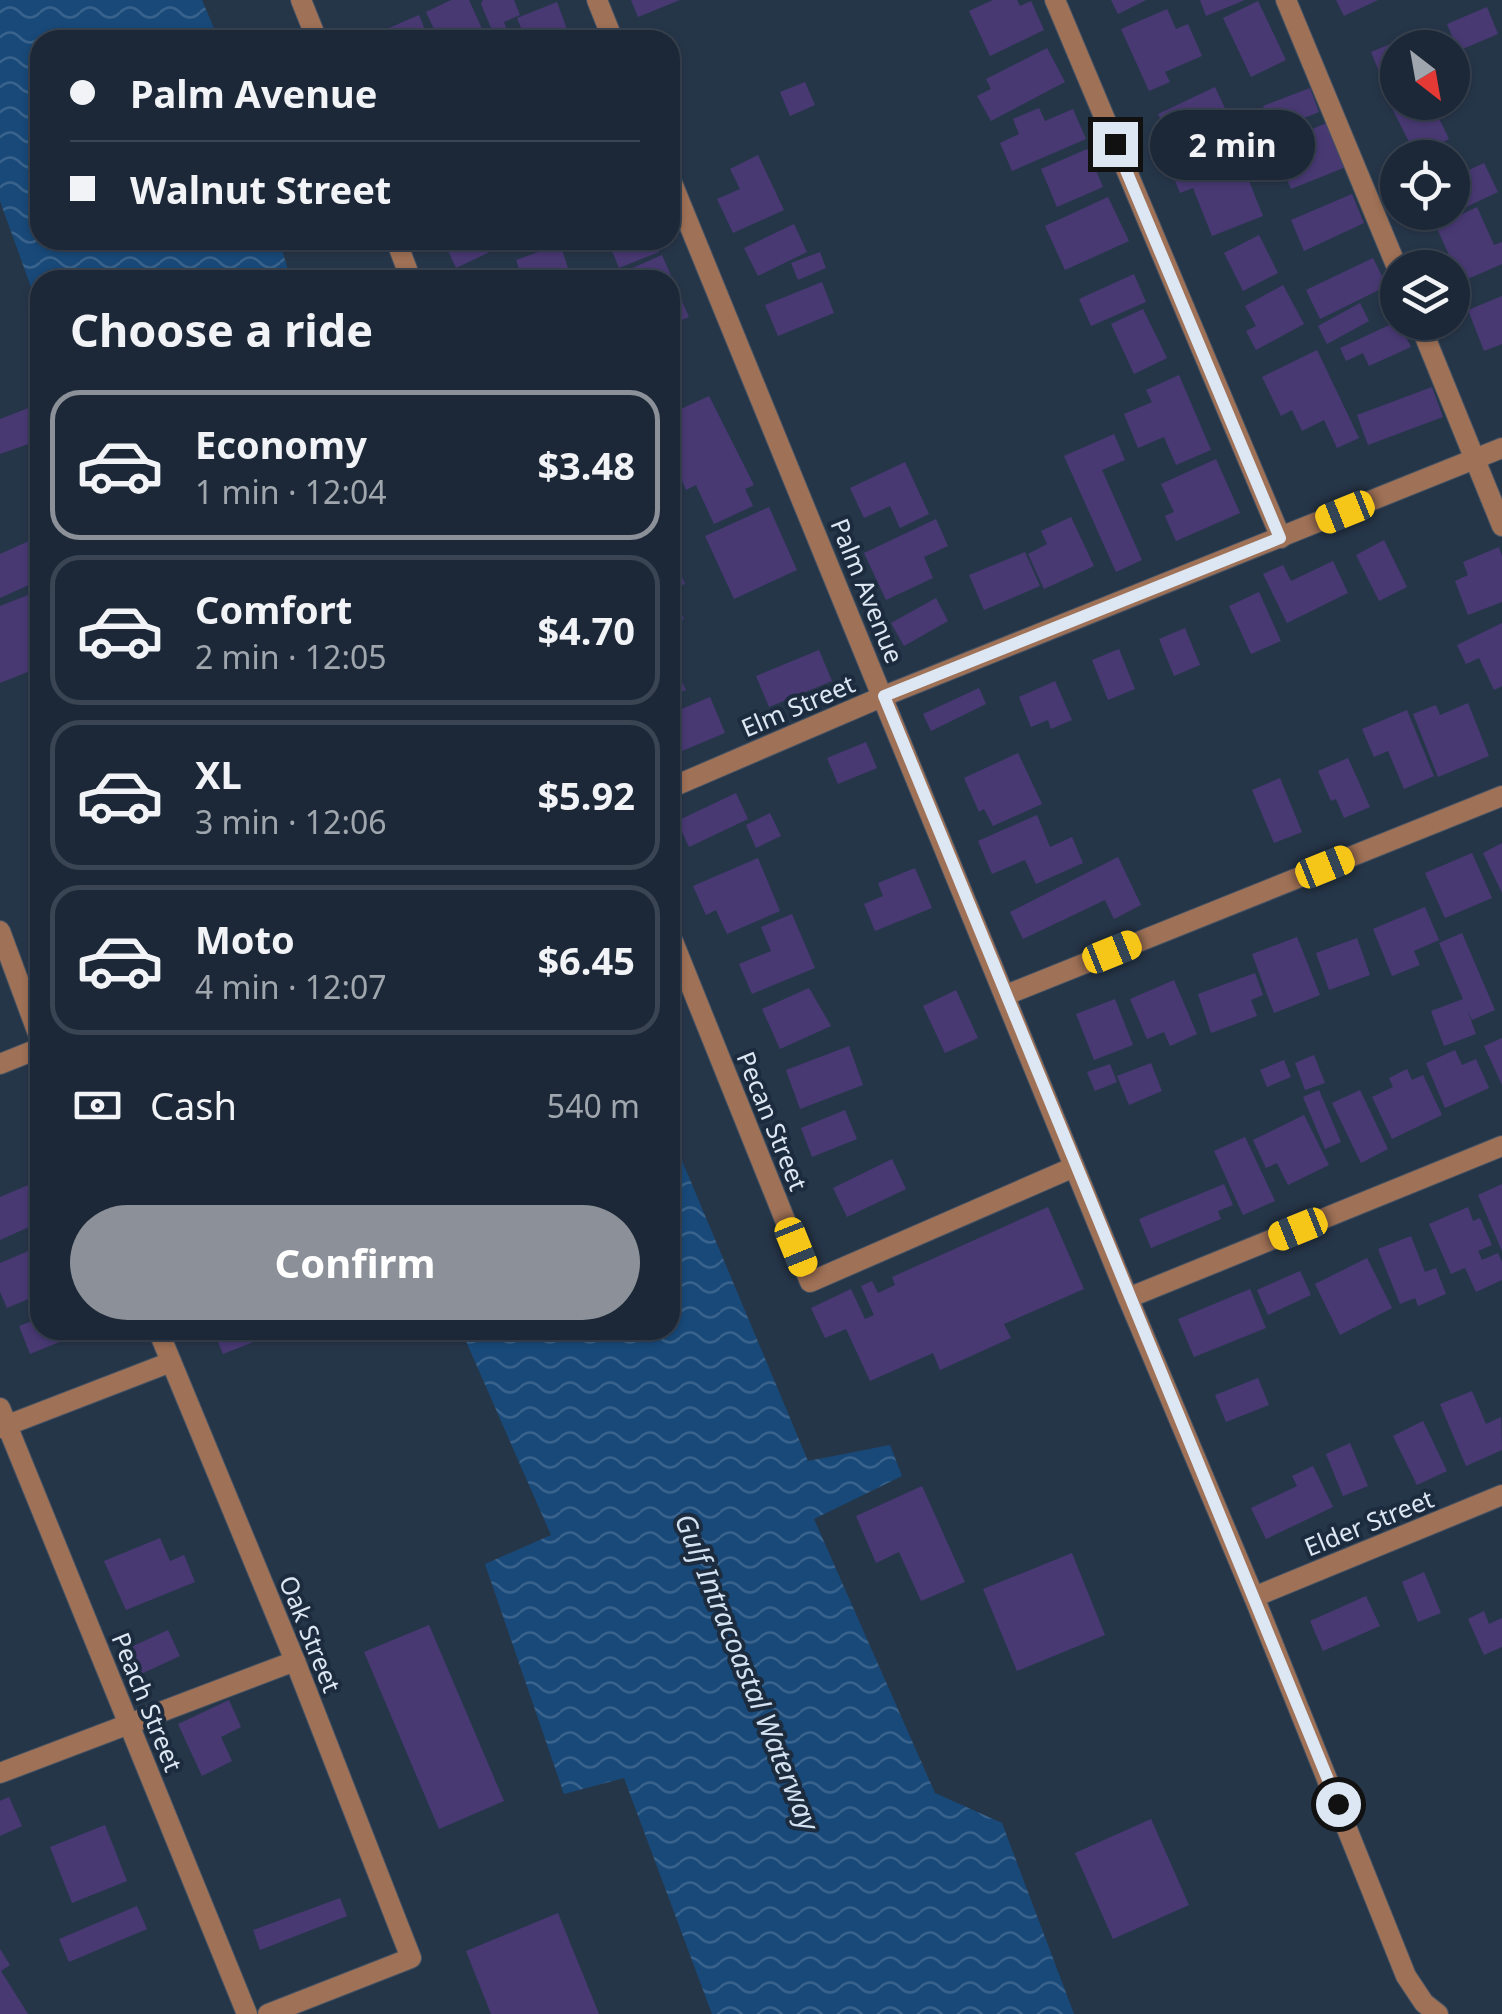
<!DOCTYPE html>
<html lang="en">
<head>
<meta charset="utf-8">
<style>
	body { margin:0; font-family:"Noto Sans",sans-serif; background:#25303f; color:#f1f3f6; height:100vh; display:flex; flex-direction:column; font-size:38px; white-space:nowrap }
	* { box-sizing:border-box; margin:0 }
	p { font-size:32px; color:#a0a6ad }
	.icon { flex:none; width:55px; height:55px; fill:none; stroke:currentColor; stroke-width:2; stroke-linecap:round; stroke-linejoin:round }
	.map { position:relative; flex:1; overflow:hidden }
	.details { position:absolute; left:30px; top:270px; width:650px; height:1070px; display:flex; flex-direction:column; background:#1c2837; border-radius:30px; box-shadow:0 2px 8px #0004,0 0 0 2px #3a4452 }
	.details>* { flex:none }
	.hud { position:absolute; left:30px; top:30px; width:650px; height:220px; border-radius:30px; box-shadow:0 2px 8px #0004,0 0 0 2px #3a4452; display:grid; align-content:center; height:220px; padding:0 40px; background:#1c2837 }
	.needle { width:65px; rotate:149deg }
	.controls { position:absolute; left:1380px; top:30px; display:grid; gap:20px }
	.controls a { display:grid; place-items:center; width:90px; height:90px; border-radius:50%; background:#1c2837; box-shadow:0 2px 8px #0004,0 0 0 2px #3a4452; font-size:50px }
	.end { position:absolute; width:45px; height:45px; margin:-22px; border:12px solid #dde7f3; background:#111; box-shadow:0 0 0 5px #111 }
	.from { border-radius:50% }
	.bubble { position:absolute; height:70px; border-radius:35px; background:#1c2837; box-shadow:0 2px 8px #0004,0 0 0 2px #3a4452; font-size:32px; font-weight:700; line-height:70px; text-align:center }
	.car { position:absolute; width:30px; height:60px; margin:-30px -15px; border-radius:12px; box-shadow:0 0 8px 2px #0007; background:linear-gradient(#f5c518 24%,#345 0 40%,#f5c518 0 76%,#345 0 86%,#f5c518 0) }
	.hud b { display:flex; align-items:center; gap:35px; height:95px; font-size:38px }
	.hud b+b { border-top:2px solid #3a4452 }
	.hud i { width:25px; height:25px; background:#f1f3f6 }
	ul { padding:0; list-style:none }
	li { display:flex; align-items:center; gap:30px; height:150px; margin:0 20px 15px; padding:0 20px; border:5px solid #3a4452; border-radius:30px }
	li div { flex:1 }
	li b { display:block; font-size:38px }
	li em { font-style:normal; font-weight:700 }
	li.current { border-color:#8c9099 }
	li>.icon { width:90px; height:90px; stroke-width:1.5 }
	h2 { padding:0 40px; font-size:45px; line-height:120px }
	.pay { display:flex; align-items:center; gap:25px; height:110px; padding:0 40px; font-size:38px }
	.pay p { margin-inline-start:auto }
	.cta { display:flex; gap:20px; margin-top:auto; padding:20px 40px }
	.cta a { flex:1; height:115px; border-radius:60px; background:#8c9099; color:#fff; font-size:40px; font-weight:700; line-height:115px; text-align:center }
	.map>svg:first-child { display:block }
</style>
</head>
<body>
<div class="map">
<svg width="1502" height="2014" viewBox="0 0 1502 2014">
	<defs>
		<pattern id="water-waves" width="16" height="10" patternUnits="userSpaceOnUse" patternTransform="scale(2.5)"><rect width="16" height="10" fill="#184979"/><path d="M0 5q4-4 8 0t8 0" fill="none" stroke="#39638c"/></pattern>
	</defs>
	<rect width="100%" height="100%" fill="#263649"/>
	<!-- water -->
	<g fill="url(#water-waves)">
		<path d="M0 0H202L219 40H40V240H279L291 280H40V312L0 201Z"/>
		<path d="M670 1132 808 1461 890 1445 902 1476 814 1519 935 1793 1002 1823 1074 2014H712L624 1778 564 1794 485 1564 551 1535 461 1330H670Z"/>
	</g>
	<!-- building -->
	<g fill="#483973">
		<path d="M451 0H469L487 40H439L426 12Z"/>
		<path d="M483 0H514L520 15 504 22 510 38 496 40 481 4Z"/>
		<path d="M631 0H680L638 17Z"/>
		<path d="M993 0H1017L1020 6 1031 1 1044 30 990 56 969 11Z"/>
		<path d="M1111 0H1146L1118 14Z"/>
		<path d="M1200 0H1245L1206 16Z"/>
		<path d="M1336 0H1378L1344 16Z"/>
		<path d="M1258 1 1286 60 1251 77 1223 18Z"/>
		<path d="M557 2 571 40H526L517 18Z"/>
		<path d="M1487 7 1498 34 1458 51 1447 24Z"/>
		<path d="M1167 9 1176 29 1188 24 1202 56 1165 72 1170 82 1149 91 1121 29Z"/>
		<path d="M419 15 429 40H378L375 34Z"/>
		<path d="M1424 30 1431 48H1398V87L1387 91 1371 52Z"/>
		<path d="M1047 48 1065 82 991 121 977 96 991 89 986 79Z"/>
		<path d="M805 82 815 105 790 116 780 92Z"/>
		<path d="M1215 87 1230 119 1207 130 1213 143 1179 159 1158 114Z"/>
		<path d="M1310 88 1319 112 1272 131 1263 106Z"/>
		<path d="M1398 96V102H1431L1449 139 1416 156 1388 100Z"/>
		<path d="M1039 108 1045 121 1073 109 1086 139 1012 171 1000 143 1019 134 1013 119Z"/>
		<path d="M1327 123 1346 167 1291 189 1273 145Z"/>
		<path d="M1087 149 1103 187 1057 207 1041 169Z"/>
		<path d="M1237 151 1263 216 1212 236 1193 188 1180 193 1173 176Z"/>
		<path d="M758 155 784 210 733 233 717 199 740 189 730 169Z"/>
		<path d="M1484 163 1498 192 1464 208 1452 178Z"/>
		<path d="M1352 194 1364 223 1304 251 1291 220Z"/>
		<path d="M1108 197 1129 241 1065 270 1045 226Z"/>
		<path d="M1477 207 1494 245 1502 242V264L1461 282 1436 226Z"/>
		<path d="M794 224 807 252 758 276 744 248Z"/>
		<path d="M1259 235 1278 273 1243 291 1224 253Z"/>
		<path d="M443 240H492L496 249 456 268Z"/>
		<path d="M592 240H654L659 252 619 268 610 246 596 251Z"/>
		<path d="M560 244 568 268 536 280H523L516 260Z"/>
		<path d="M820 252 826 268 798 280 791 263Z"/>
		<path d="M662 255 689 317 670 325V280H605Z"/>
		<path d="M1373 258 1387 286 1320 319 1306 290Z"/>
		<path d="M1134 274 1146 302 1091 326 1079 299Z"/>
		<path d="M822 282 834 313 778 336 765 305Z"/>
		<path d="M1283 285 1304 324 1256 350 1246 331 1256 326 1245 306Z"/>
		<path d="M1502 296V344L1484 351 1468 310Z"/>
		<path d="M1360 303 1369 321 1327 344 1318 326Z"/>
		<path d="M1143 309 1167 358 1134 374 1111 324Z"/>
		<path d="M1398 321 1411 347 1369 366 1363 353 1346 361 1340 348Z"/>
		<path d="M1317 350 1359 438 1337 448 1324 420 1302 431 1292 410 1281 416 1262 377Z"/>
		<path d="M1179 375 1211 450 1176 465 1164 437 1138 448 1124 414 1152 402 1146 390Z"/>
		<path d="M1432 387 1443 417 1368 445 1357 415Z"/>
		<path d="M709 396 754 485 745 489 753 506 714 524 696 485 686 490 675 465 679 463 670 443V414Z"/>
		<path d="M31 407 40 440 0 454V419Z"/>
		<path d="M1114 434 1125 460 1102 470 1142 560 1116 572 1064 456Z"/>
		<path d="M1216 459 1240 513 1176 541 1165 516 1174 512 1161 484Z"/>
		<path d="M905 462 929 514 900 528 890 506 864 518 850 488Z"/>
		<path d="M769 507 797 570 734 599 705 536Z"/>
		<path d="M1071 517 1094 566 1044 589 1028 554 1047 544 1041 531Z"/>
		<path d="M936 519 948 546 924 557 933 578 886 600 864 553Z"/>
		<path d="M40 536V580L0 598V554Z"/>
		<path d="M1384 540 1407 587 1379 601 1356 555Z"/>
		<path d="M1499 547 1502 556V602L1468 615 1455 581 1468 575 1463 562Z"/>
		<path d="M1025 552 1040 586 984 610 969 575Z"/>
		<path d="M1333 561 1348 593 1287 623 1263 574 1283 565 1291 581Z"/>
		<path d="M680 572 685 584 672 589 684 619 670 625V576Z"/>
		<path d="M38 591 40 620 33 623 40 642V667L0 683V606Z"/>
		<path d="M1259 592 1281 641 1251 654 1229 606Z"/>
		<path d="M936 598 948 621 904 646 891 623Z"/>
		<path d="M1502 623V686L1494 690 1479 658 1466 664 1457 645Z"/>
		<path d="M1185 628 1200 665 1174 676 1159 639Z"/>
		<path d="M1119 649 1135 689 1108 700 1092 660Z"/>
		<path d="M819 650 832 681 769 707 756 676Z"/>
		<path d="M679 676 686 690 670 697V680Z"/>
		<path d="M1055 681 1072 720 1051 729 1048 720 1031 727 1019 697Z"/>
		<path d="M979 688 986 704 931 731 923 714Z"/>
		<path d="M710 697 725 733 670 756V714Z"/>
		<path d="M1468 703 1489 756 1438 777 1413 714 1436 705 1440 715Z"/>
		<path d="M1407 710 1434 776 1404 789 1388 751 1374 757 1362 729Z"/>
		<path d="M866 742 877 768 838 784 827 758Z"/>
		<path d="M1018 753 1042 804 993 826 984 809 979 812 964 778Z"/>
		<path d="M1348 758 1370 807 1344 818 1336 799 1331 801 1318 771Z"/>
		<path d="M1280 778 1302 832 1274 843 1252 790Z"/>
		<path d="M736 793 748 819 689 847 677 821Z"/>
		<path d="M770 813 781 836 756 848 746 825Z"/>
		<path d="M1037 815 1050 847 1072 837 1083 863 1036 884 1025 860 992 874 978 841Z"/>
		<path d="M1502 843V893L1483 853Z"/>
		<path d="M1472 853 1492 898 1445 918 1425 873Z"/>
		<path d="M1118 857 1141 905 1114 919 1105 900 1023 939 1010 912Z"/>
		<path d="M758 858 780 911 727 934 716 910 706 915 693 886Z"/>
		<path d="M915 868 932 908 875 931 864 904 883 896 878 883Z"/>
		<path d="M1425 907 1439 940 1414 951 1420 965 1392 976 1373 929Z"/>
		<path d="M792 914 815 968 752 994 739 964 771 951 761 927Z"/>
		<path d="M1462 933 1495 1010 1472 1020 1467 1009 1476 1034 1444 1046 1431 1011 1463 999 1439 943Z"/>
		<path d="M1297 937 1320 995 1274 1013 1252 954Z"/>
		<path d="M1357 938 1370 975 1329 990 1316 953Z"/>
		<path d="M1255 973 1263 995 1251 1000 1257 1016 1211 1033 1198 994Z"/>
		<path d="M1174 980 1197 1034 1170 1046 1164 1032 1147 1039 1130 999Z"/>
		<path d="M809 988 831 1026 780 1049 762 1009Z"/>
		<path d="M956 990 978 1038 945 1053 923 1006Z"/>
		<path d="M1115 999 1133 1045 1094 1060 1076 1014Z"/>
		<path d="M1502 1038V1085L1484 1046Z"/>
		<path d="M849 1046 863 1085 800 1109 786 1070Z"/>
		<path d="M1455 1050 1462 1065 1476 1059 1489 1088 1445 1108 1426 1063Z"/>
		<path d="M1314 1055 1325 1083 1305 1090 1295 1063Z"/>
		<path d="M1284 1060 1291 1077 1267 1087 1260 1070Z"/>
		<path d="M1151 1063 1162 1091 1129 1105 1117 1076Z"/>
		<path d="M1110 1064 1117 1082 1095 1091 1087 1072Z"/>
		<path d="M1407 1069 1412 1080 1423 1075 1442 1115 1392 1139 1372 1097 1393 1087 1389 1078Z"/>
		<path d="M1319 1090 1341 1142 1325 1149 1303 1097Z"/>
		<path d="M1360 1090 1388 1149 1361 1163 1332 1103Z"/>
		<path d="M845 1110 857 1139 812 1157 801 1128Z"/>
		<path d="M1304 1115 1329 1165 1288 1185 1277 1163 1266 1168 1253 1140Z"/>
		<path d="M1245 1137 1275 1201 1243 1215 1214 1151Z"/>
		<path d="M892 1159 906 1189 847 1217 833 1188Z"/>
		<path d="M40 1180V1222L0 1240V1197Z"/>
		<path d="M1224 1184 1233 1205 1218 1211 1221 1219 1151 1248 1139 1219Z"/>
		<path d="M1502 1184V1251L1478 1195Z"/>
		<path d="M1048 1207 1084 1289 1004 1324 1011 1338 940 1370 933 1353 870 1381 846 1329 825 1338 811 1308 851 1289 865 1319 874 1315 861 1286 872 1281 878 1293 895 1285 892 1277Z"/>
		<path d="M1468 1207 1473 1221 1480 1218 1492 1245 1478 1251 1482 1260 1498 1253 1502 1262V1280L1476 1292 1465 1268 1451 1274 1429 1224Z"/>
		<path d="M1411 1236 1425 1272 1436 1268 1446 1294 1418 1306 1415 1298 1400 1304 1378 1249Z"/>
		<path d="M40 1246V1294L7 1308 0 1292V1263Z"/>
		<path d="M1367 1258 1392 1308 1340 1335 1315 1284Z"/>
		<path d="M1300 1271 1311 1295 1268 1315 1257 1290Z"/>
		<path d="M1250 1289 1266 1328 1194 1357 1178 1319Z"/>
		<path d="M40 1318V1330H89L30 1354 19 1326Z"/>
		<path d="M213 1330H284L223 1354Z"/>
		<path d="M1258 1378 1269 1405 1226 1422 1215 1395Z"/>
		<path d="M1472 1391 1486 1424 1501 1417 1502 1450 1466 1466 1440 1404Z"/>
		<path d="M1423 1421 1447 1471 1417 1485 1393 1436Z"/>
		<path d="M1350 1443 1368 1486 1343 1496 1326 1454Z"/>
		<path d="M1313 1466 1333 1507 1266 1539 1251 1508 1297 1486 1292 1476Z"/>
		<path d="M922 1486 965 1582 921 1601 899 1552 876 1563 856 1516Z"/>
		<path d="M160 1538 170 1561 184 1555 195 1582 126 1610 104 1561Z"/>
		<path d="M1072 1553 1105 1635 1017 1671 983 1589Z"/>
		<path d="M1424 1572 1441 1613 1418 1622 1402 1582Z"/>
		<path d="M1366 1596 1380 1626 1323 1651 1310 1621Z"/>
		<path d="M1484 1611 1489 1624 1502 1618V1647L1484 1655 1468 1619Z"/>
		<path d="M429 1625 504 1801 439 1829 364 1652Z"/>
		<path d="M168 1630 180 1656 141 1674 129 1648Z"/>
		<path d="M229 1700 241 1727 221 1737 232 1761 202 1776 178 1724Z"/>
		<path d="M9 1797 22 1826 0 1836V1801Z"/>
		<path d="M1151 1819 1189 1905 1113 1939 1075 1853Z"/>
		<path d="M105 1825 127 1881 72 1903 50 1847Z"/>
		<path d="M340 1898 347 1916 260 1950 253 1930Z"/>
		<path d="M137 1906 147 1929 69 1962 59 1939Z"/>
		<path d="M558 1913 599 2014H491L466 1951Z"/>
		<path d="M0 1949 10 1965 1 1971 28 2014H0Z"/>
	</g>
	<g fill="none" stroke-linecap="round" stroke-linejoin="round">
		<!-- street casing -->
		<g stroke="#435264" stroke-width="22">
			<g id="street">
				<path d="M301 0 317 40"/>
				<path d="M597 0 613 40"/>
				<path d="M1055 0 1281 538"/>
				<path d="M1286 0 1398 270"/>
				<path d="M670 178 1128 1298 1254 1597 1406 1976 1424 2003 1438 2014"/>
				<path d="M396 240 411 280"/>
				<path d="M1419 322 1502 526"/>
				<path d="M670 788 884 696 1502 448"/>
				<path d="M0 931 40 1039"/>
				<path d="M670 934 810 1282 1074 1167"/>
				<path d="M1006 995 1502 796"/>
				<path d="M0 1064 40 1048"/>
				<path d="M1128 1298 1502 1146"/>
				<path d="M158 1330 295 1661 411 1958 268 2014"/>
				<path d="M0 1408 247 2014"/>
				<path d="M0 1428 171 1362"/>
				<path d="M1254 1597 1502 1495"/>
				<path d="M0 1773 295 1661"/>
			</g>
		</g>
		<!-- street -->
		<use href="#street" stroke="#9f7156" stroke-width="20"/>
	</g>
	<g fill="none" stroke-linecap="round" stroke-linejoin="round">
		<!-- route -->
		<path stroke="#dde7f3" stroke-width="12" d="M1115 144 1280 538 884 696 1338 1804"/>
	</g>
	<g text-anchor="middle" stroke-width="8" stroke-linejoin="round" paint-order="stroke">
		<!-- street labels -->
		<g font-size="25" fill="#dde7f3" stroke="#1c2c3e">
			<text transform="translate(867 591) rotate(68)" y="9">Palm Avenue</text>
			<text transform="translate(798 706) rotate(-23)" y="9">Elm Street</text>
			<text transform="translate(772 1121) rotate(68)" y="9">Pecan Street</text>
			<text transform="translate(1369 1523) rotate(-22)" y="9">Elder Street</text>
			<text transform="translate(310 1634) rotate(68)" y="9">Oak Street</text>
			<text transform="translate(147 1702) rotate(68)" y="9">Peach Street</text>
		</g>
		<!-- water labels -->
		<g font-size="28" font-style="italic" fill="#d4e1f0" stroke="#1c2c3e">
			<text transform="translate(747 1672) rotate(68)" y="10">Gulf Intracoastal Waterway</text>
		</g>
	</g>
</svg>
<div class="controls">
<a><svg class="needle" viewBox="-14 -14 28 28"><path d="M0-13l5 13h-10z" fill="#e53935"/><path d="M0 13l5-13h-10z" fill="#a0a6ad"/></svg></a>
<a><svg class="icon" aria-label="locate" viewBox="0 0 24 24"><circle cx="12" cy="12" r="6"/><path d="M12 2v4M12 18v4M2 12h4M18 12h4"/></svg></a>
<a><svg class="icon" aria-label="layers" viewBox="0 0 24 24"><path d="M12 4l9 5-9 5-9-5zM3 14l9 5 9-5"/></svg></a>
</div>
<i class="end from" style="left:1338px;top:1804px"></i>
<i class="end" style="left:1115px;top:144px"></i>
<div class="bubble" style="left:1150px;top:110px;width:165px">2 min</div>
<i class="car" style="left:1345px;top:512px;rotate:248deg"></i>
<i class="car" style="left:1325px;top:867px;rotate:68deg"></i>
<i class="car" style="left:1112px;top:952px;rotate:68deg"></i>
<i class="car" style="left:1298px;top:1229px;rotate:248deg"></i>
<i class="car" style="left:796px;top:1247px;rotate:158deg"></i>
<div class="hud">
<b><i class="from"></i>Palm Avenue</b>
<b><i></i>Walnut Street</b>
</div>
<section class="details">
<h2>Choose a ride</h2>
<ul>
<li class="current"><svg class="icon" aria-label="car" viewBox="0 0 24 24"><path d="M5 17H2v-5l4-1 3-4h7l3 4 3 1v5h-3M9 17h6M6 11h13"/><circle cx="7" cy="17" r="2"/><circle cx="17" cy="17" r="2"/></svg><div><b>Economy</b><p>1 min · 12:04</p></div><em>$3.48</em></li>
<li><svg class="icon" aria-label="car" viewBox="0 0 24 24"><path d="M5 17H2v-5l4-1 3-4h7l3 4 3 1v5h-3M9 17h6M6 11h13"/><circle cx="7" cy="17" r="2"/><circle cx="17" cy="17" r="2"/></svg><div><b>Comfort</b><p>2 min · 12:05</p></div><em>$4.70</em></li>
<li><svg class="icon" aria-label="car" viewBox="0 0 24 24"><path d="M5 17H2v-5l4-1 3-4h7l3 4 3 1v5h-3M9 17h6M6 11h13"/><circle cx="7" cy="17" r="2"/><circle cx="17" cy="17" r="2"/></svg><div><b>XL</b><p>3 min · 12:06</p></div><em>$5.92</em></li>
<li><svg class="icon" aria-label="car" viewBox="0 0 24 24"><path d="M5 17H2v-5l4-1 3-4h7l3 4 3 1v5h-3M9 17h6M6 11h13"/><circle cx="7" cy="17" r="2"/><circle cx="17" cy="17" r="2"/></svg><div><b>Moto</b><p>4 min · 12:07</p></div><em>$6.45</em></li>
</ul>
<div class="pay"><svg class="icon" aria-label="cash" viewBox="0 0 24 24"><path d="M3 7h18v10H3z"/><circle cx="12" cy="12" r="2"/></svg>Cash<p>540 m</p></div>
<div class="cta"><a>Confirm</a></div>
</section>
</div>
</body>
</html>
